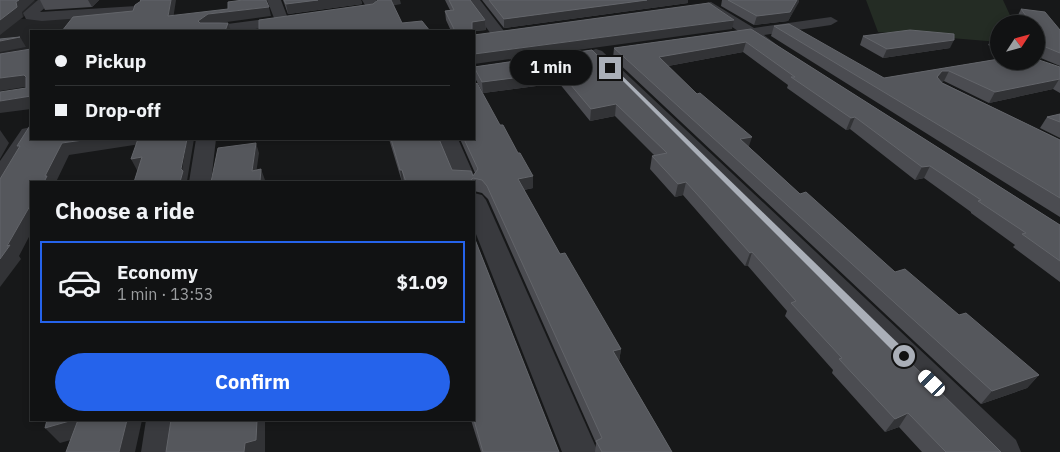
<!DOCTYPE html>
<html lang="en">
<head>
<meta charset="utf-8">
<style>
	body { margin:0; font-family:"IBM Plex Sans",sans-serif; background:#1a1b1c; color:#f1f3f6; height:100vh; display:flex; flex-direction:column; font-size:19px; white-space:nowrap }
	* { box-sizing:border-box; margin:0 }
	p { font-size:16px; color:#9c9ea0 }
	.icon { flex:none; width:28px; height:28px; fill:none; stroke:currentColor; stroke-width:2; stroke-linecap:round; stroke-linejoin:round }
	.map { position:relative; flex:1; overflow:hidden }
	.drawer { position:absolute; left:30px; top:181px; width:445px; height:240px; display:flex; flex-direction:column; background:#111213; border-radius:0px; box-shadow:0 2px 8px #0003,0 0 0 1px #303233 }
	.drawer>* { flex:none }
	.hud { position:absolute; left:30px; top:30px; width:445px; height:110px; border-radius:0px; box-shadow:0 2px 8px #0003,0 0 0 1px #303233; display:grid; align-content:center; height:110px; padding:0 25px; background:#111213 }
	.needle { width:32px; rotate:54deg }
	.tools { position:absolute; left:990px; top:15px; display:grid; gap:10px }
	.tools a { display:grid; place-items:center; width:55px; height:55px; border-radius:50%; background:#111213; box-shadow:0 2px 8px #0003,0 0 0 1px #303233; font-size:25px }
	.end { position:absolute; width:22px; height:22px; margin:-11px; border:6px solid #aaafb8; background:#111; box-shadow:0 0 0 2px #111 }
	.from { border-radius:50% }
	.bubble { position:absolute; height:35px; border-radius:18px; background:#111213; box-shadow:0 2px 8px #0003,0 0 0 1px #303233; font-size:16px; font-weight:700; line-height:35px; text-align:center }
	.car { position:absolute; width:15px; height:30px; margin:-15px -8px; border-radius:6px; box-shadow:0 0 4px 1px #0007; background:linear-gradient(#fff 24%,#345 0 40%,#fff 0 76%,#345 0 86%,#fff 0) }
	.hud b { display:flex; align-items:center; gap:18px; height:48px; font-size:19px }
	.hud b+b { border-top:1px solid #303233 }
	.hud i { width:12px; height:12px; background:#f1f3f6 }
	ul { padding:0; list-style:none }
	li { display:flex; align-items:center; gap:15px; height:82px; margin:0 10px 8px; padding:0 15px; border:2px solid #303233; border-radius:0px }
	li div { flex:1 }
	li b { display:block; font-size:19px }
	li em { font-style:normal; font-weight:700 }
	li.current { border-color:#2563eb }
	li>.icon { width:45px; height:45px; stroke-width:1.5 }
	h2 { padding:0 25px; font-size:22px; line-height:60px }
	.action { display:flex; gap:10px; margin-top:auto; padding:10px 25px }
	.action a { flex:1; height:58px; border-radius:30px; background:#2563eb; color:#fff; font-size:20px; font-weight:700; line-height:58px; text-align:center }
	.map>svg:first-child { display:block }
</style>
</head>
<body>
<div class="map">
<svg width="1060" height="452" viewBox="0 0 1060 452">
	<rect width="100%" height="100%" fill="#171819"/>
	<!-- built -->
	<path fill="#232426" d="M44 0 21 19 131 12 123 31H31V53L0 57V2Z"/>
	<!-- green -->
	<path fill="#242c24" d="M866 0H1003L1014 24H999V42L878 32Z"/>
	<g fill="none" stroke-linecap="round" stroke-linejoin="round">
		<!-- minor -->
		<g fill="#393a3e" fill-rule="evenodd">
			<path d="M38 0H54L40 12 136 6 143 10 136 14 42 21 26 19 23 13Z"/>
			<path d="M267 0H281L287 16 297 17 299 20 297 23 243 31H204L212 26 274 18Z"/>
			<path d="M362 0H376L381 8C375 15 343 20 337 12L344 8 365 5Z"/>
			<path d="M466 0H480L507 35 504 38H494Z"/>
			<path d="M711 2 754 28 831 17 838 21 831 25 764 35 781 48 773 53 767 51 709 11 701 10 699 7 701 4Z"/>
			<path d="M596 49 602 51 1016 440 1021 452H978L590 57 588 54 590 51Z"/>
			<path d="M31 127V139H35L8 182 0 184V161L22 129Z"/>
			<path d="M196 139H216L211 182H189Z"/>
			<path d="M438 139H458L477 182 474 187V182H455Z"/>
			<path d="M474 193 482 195 486 200 598 452H562L474 229Z"/>
			<path d="M146 420H180L177 452H141Z"/>
		</g>
	</g>
	<!-- wall -->
	<g fill="#4b4c51">
		<path d="M40 0H99L92 7 45 10Z"/>
		<path d="M283 0H361L362 4 288 14Z"/>
		<path d="M445 0H470L485 20 486 30 474 31H451L446 20 445 11 450 10Z"/>
		<path d="M482 0H688V3L504 28Z"/>
		<path d="M722 0H799L788 21 754 25 721 6Z"/>
		<path d="M1021 9 1060 30V66L1036 56V24H1020L1016 19Z"/>
		<path d="M774 26 884 78 999 59 1060 67V93L1053 89 989 103 944 81 941 82 1060 140V217L771 36Z"/>
		<path d="M751 29 1060 225V282L1013 247 1015 245 971 213V212L924 178 915 180 850 129 846 130 787 88 788 85 743 52 668 66 749 147 800 194 895 272 959 315 1039 375 1027 388 981 404 613 58 614 48Z"/>
		<path d="M994 35H999V50L988 45Z"/>
		<path d="M863 36 950 48 883 58 860 45Z"/>
		<path d="M592 50 1001 452H922L899 427 885 432 832 373 833 370 785 316 787 311 748 266H745L683 195 675 197 650 169 652 156H655L615 116 590 121 559 83 483 93 475 78 474 67Z"/>
		<path d="M1060 114V138L1040 128 1047 117Z"/>
		<path d="M389 139H439L452 170 473 176 475 173 460 139H474L533 188 524 190 560 254 621 349 619 361 672 452H595L596 443 488 199 482 193 474 191V192V182H402Z"/>
		<path d="M474 237 559 452H481L471 420H474Z"/>
	</g>
	<!-- shaded-wall -->
	<g fill="#323336">
		<path d="M19 0H35L22 12 23 17 0 35V20Z"/>
		<path d="M88 0H99L92 7Z"/>
		<path d="M171 0H176L172 26 168 16Z"/>
		<path d="M318 0H361L362 4 288 14 286 4Z"/>
		<path d="M390 0H400L401 4 391 6Z"/>
		<path d="M647 0H688V3L504 28V19Z"/>
		<path d="M797 0H799V2L788 21 754 25 757 16Z"/>
		<path d="M269 7 271 16 212 24 202 31 198 21 208 14Z"/>
		<path d="M485 20 486 30 472 31V22Z"/>
		<path d="M734 20 732 29 474 64V54Z"/>
		<path d="M228 23 231 31H225Z"/>
		<path d="M20 37 26 47 0 52V41Z"/>
		<path d="M954 40 950 48 883 58 887 49Z"/>
		<path d="M746 42 743 52 657 68 659 57Z"/>
		<path d="M1043 46 1037 56H1036V48Z"/>
		<path d="M942 71H949L944 81 937 82V77Z"/>
		<path d="M560 72 559 83 483 93 482 82Z"/>
		<path d="M24 75 31 86 0 91V78Z"/>
		<path d="M1060 78 1053 89 989 103 995 92Z"/>
		<path d="M31 96V109L0 113V101Z"/>
		<path d="M616 104 615 116 590 121 591 109Z"/>
		<path d="M855 117 850 129 846 130 851 118Z"/>
		<path d="M0 130 9 143 0 159Z"/>
		<path d="M752 137 748 149 740 139Z"/>
		<path d="M90 139H144L147 143 69 155 56 182H44L45 176 62 143Z"/>
		<path d="M187 139H194L187 181 188 182H180Z"/>
		<path d="M256 143 259 153 255 181 252 171Z"/>
		<path d="M142 157 138 172 131 159Z"/>
		<path d="M930 166 924 178 915 180 922 167Z"/>
		<path d="M261 169 265 180V182H260Z"/>
		<path d="M400 170H402L404 182H402Z"/>
		<path d="M533 176V188L518 191V179Z"/>
		<path d="M686 182 683 195 675 197 678 184Z"/>
		<path d="M31 204V233L19 256 21 259 0 287V259Z"/>
		<path d="M752 252 748 266H745L750 253Z"/>
		<path d="M621 349 619 362 613 351Z"/>
		<path d="M1039 375 1027 388 981 404 992 391Z"/>
		<path d="M908 413 899 427 885 432 895 419Z"/>
		<path d="M73 420H79L92 434 60 443 45 428Z"/>
		<path d="M127 420H142L135 452H119Z"/>
		<path d="M257 420H265V452H244L245 443Z"/>
	</g>
	<!-- building -->
	<g fill="#55575c" stroke="#63656a">
		<path d="M0 0H19L16 2 17 7 0 20Z"/>
		<path d="M140 0H171L168 16 228 9V2L243 0H266L269 7 208 14 198 21 200 23H228L225 31H62L73 17 133 11 135 5 141 1Z"/>
		<path d="M284 0H318L286 4Z"/>
		<path d="M378 0H391L402 23 422 21 430 31H259V20L373 4Z"/>
		<path d="M449 0H470L485 20 472 22V31H455L445 11 454 10Z"/>
		<path d="M489 0H647L504 19Z"/>
		<path d="M728 0H797L790 12 757 16Z"/>
		<path d="M709 3 734 20 474 54V35Z"/>
		<path d="M1021 9 1045 12 1060 30V53L1043 46 1036 48V37H1042L1036 30V24H1032Z"/>
		<path d="M789 24 884 78 999 59V61H1036V59L1060 67V79L995 92 949 71H942L937 77 942 83 1060 140V198L774 26Z"/>
		<path d="M751 29 1060 225V261L1022 234 1026 233 978 201 981 200 930 166 922 167 855 117 851 118 791 77H795L746 42 659 57 697 94 700 93 752 137 740 139 800 194 806 192 895 272 905 269 959 315 966 313 1039 375 992 391 614 48Z"/>
		<path d="M910 30 954 34V40L887 49 863 36Z"/>
		<path d="M20 37 0 41V39Z"/>
		<path d="M31 49V96L0 101V92L26 88V77L24 75 0 78V54Z"/>
		<path d="M592 50 989 440 1001 452H946L908 413 895 419 839 359 842 358 791 303 796 301 752 252 750 253 686 182 678 184 652 156 667 153 616 104 591 109 560 72 482 82 474 67Z"/>
		<path d="M474 83 475 85 477 83 500 125H503L518 153H520L533 176 518 179 560 254 565 253 621 349 613 351 672 452H602L596 441 602 438 487 186 482 180 473 178 471 180V182H406L402 170H400L391 139H439L452 170 471 171 473 176 478 169 464 139H474Z"/>
		<path d="M1060 114V122L1047 117Z"/>
		<path d="M31 124V139H90L62 143 45 176H47L44 182H31V204L7 246 10 245 0 259V179L20 146H17Z"/>
		<path d="M138 139H187L181 169 183 171 180 182H134L142 157 131 159Z"/>
		<path d="M256 143 252 171 261 169 260 182H211L218 148Z"/>
		<path d="M474 237 559 452H483L474 420Z"/>
		<path d="M47 420H73L45 428Z"/>
		<path d="M78 420H127L119 452H66Z"/>
		<path d="M171 420H257L256 440 245 443 244 452H166Z"/>
	</g>
	<!-- route -->
	<path fill="#aaafb8" d="M608 66H612L908 353V359H901Z"/>
</svg>
<div class="tools">
<a><svg class="needle" viewBox="-14 -14 28 28"><path d="M0-13l5 13h-10z" fill="#e53935"/><path d="M0 13l5-13h-10z" fill="#9c9ea0"/></svg></a>
</div>
<i class="end from" style="left:904px;top:356px"></i>
<i class="end" style="left:610px;top:68px"></i>
<div class="bubble" style="left:510px;top:50px;width:82px">1 min</div>
<i class="car" style="left:932px;top:383px;rotate:314deg"></i>
<div class="hud">
<b><i class="from"></i>Pickup</b>
<b><i></i>Drop-off</b>
</div>
<section class="drawer">
<h2>Choose a ride</h2>
<ul>
<li class="current"><svg class="icon" aria-label="car" viewBox="0 0 24 24"><path d="M5 17H2v-5l4-1 3-4h7l3 4 3 1v5h-3M9 17h6M6 11h13"/><circle cx="7" cy="17" r="2"/><circle cx="17" cy="17" r="2"/></svg><div><b>Economy</b><p>1 min · 13:53</p></div><em>$1.09</em></li>
</ul>
<div class="action"><a>Confirm</a></div>
</section>
</div>
</body>
</html>
